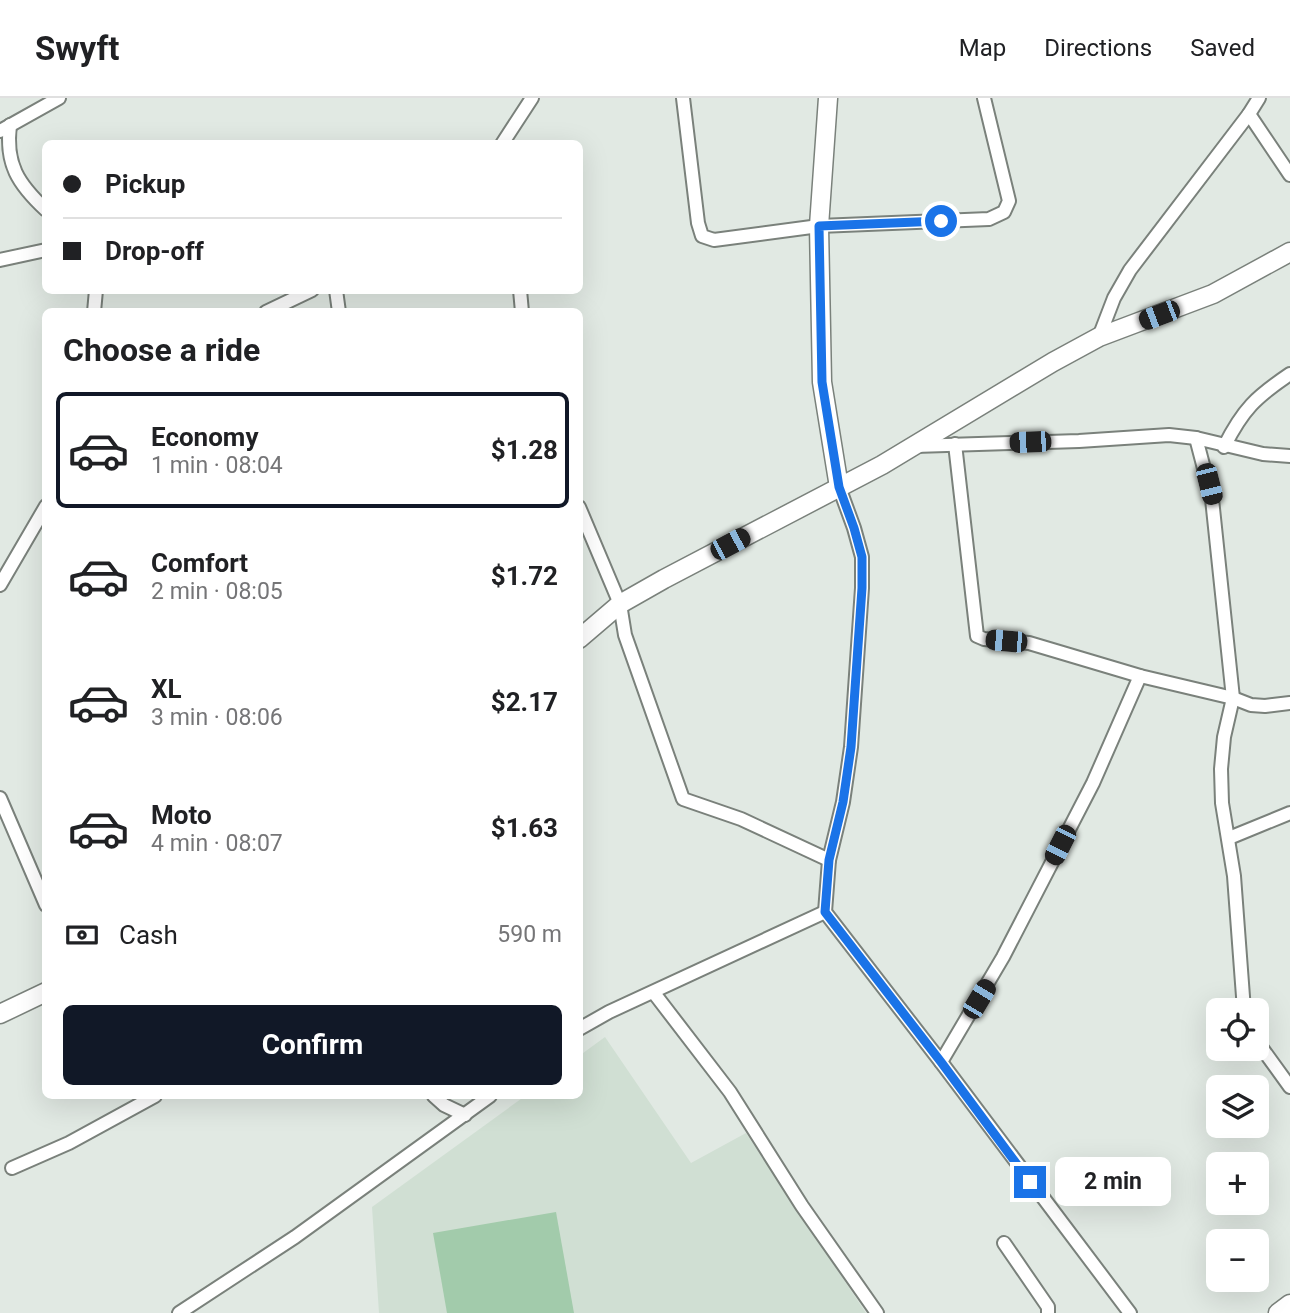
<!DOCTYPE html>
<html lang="en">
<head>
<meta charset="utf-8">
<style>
	body { margin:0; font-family:Roboto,sans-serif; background:#f2f2f2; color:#202124; height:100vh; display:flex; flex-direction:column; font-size:26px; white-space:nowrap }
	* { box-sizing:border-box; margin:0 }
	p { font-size:23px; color:#757577 }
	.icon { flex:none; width:38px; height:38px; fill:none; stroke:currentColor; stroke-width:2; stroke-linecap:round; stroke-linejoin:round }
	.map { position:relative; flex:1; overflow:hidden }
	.details { position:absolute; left:42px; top:210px; width:541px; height:791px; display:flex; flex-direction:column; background:#fff; border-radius:10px; box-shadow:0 7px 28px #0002 }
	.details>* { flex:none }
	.guide { position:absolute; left:42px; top:42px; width:541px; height:154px; border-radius:10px; box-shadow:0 7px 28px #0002; display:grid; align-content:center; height:154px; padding:0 21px; background:#fff }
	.controls { position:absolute; left:1206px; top:900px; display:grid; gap:14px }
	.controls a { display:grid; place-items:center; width:63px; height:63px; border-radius:10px; background:#fff; box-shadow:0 7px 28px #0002; font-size:35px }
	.end { position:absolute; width:32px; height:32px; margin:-16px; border:9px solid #1a73e8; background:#fff; box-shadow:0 0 0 4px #fff }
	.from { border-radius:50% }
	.bubble { position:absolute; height:49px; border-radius:10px; background:#fff; box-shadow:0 7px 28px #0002; font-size:23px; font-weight:700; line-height:49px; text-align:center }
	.car { position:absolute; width:21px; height:42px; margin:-21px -10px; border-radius:9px; box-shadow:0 0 5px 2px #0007; background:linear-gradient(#222 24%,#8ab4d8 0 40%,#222 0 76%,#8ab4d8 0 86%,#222 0) }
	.guide b { display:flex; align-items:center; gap:24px; height:66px; font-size:26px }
	.guide b+b { border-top:2px solid #e0e0e0 }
	.guide i { width:18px; height:18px; background:#202124 }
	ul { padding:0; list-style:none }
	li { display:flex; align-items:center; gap:21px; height:116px; margin:0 14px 10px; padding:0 7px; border:4px solid transparent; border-radius:10px }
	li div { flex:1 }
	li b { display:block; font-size:26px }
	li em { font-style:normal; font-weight:700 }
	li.active { border-color:#111827 }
	li>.icon { width:63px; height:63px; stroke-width:1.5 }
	h2 { padding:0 21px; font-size:32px; line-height:84px }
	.pay { display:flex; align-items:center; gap:18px; height:77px; padding:0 21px; font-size:26px }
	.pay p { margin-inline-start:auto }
	.action { display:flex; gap:14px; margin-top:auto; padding:14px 21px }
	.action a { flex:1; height:80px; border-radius:10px; background:#111827; color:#fff; font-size:28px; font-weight:700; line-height:80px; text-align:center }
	header { display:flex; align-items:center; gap:42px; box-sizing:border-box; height:98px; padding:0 35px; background:#fff; border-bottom:2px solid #e0e0e0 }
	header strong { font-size:33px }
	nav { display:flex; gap:38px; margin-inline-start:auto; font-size:24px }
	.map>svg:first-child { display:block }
</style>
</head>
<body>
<header>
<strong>Swyft</strong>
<nav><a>Map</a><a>Directions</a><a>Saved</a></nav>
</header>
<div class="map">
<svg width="1290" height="1215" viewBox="0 0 1290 1215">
	<rect width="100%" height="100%" fill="#e1e9e3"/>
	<!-- built -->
	<path fill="#d0dfd3" d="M605 939 691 1065 746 1035 866 1215H379L372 1109 525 998H579V958Z"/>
	<!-- green -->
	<path fill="#a2cbab" d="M556 1114 574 1215H447L433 1135Z"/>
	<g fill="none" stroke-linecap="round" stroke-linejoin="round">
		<!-- street casing -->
		<g stroke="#7a817b" stroke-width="16">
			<g id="street">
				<path d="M683 0 698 125 702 138 714 142 819 128 989 121 1004 114 1009 103 984 0"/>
				<path d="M1259 0 1249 16 1290 77"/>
				<path d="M10 27C5 66 18 86 46 112"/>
				<path d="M0 33 59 0"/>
				<path d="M502 46 532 0"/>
				<path d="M0 162 46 152"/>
				<path d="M336 192 339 214"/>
				<path d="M520 192 522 214"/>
				<path d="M94 214 96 192"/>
				<path d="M266 214 312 192"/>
				<path d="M1099 239 1114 200 1130 172 1249 16"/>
				<path d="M1196 340 1212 401 1233 600 1224 639 1221 671 1222 705 1234 778 1244 912"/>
				<path d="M955 346 977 538 984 541 1029 545 1140 578 1233 600 1251 607 1265 608 1290 605"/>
				<path d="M915 348 1079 343 1169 337 1196 340 1263 356 1290 358"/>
				<path d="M1224 349C1243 311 1256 299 1290 276"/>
				<path d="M839 389 854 430 862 459V490L851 649 843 704 829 762 825 814 941 964 1130 1215"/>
				<path d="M579 409 620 506 625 537 683 701 741 721 829 762"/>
				<path d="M0 487 46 408"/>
				<path d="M0 700 46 807"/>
				<path d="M1229 740 1290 715"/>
				<path d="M654 895 730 994 802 1108 877 1215"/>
				<path d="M579 931 609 914 825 814"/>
				<path d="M1256 942 1290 989"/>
				<path d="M941 964 1003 859 1093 685 1140 578"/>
				<path d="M434 998 444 1007 465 1017"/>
				<path d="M12 1070 69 1045 155 998"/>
				<path d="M1004 1145 1048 1209V1215"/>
				<path d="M179 1215 295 1139 490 998"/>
			</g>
		</g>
		<!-- secondary casing -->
		<g stroke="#7a817b" stroke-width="21">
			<g id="secondary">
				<path d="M828 0 819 128 822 284 839 389"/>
				<path d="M579 541 620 506 664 481 882 367 1053 264 1099 239 1213 196 1290 154"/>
				<path d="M0 916 46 894"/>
				<path d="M1278 1215 1290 1206"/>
			</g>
		</g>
		<!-- street -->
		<use href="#street" stroke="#fff" stroke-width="12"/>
		<!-- secondary -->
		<use href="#secondary" stroke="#fff" stroke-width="18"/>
	</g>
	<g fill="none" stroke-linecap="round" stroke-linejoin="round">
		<!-- route -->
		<path stroke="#1a73e8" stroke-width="9" d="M941 123 819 128 822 284 839 389 854 430 862 459V490L851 649 843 704 829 762 825 814 941 964 1030 1084"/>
	</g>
</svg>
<div class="controls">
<a><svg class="icon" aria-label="locate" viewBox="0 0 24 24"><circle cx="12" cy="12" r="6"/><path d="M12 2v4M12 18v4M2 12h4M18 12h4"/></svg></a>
<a><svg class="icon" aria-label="layers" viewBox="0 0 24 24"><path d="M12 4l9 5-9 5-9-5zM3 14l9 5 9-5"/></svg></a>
<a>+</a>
<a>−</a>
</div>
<i class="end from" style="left:941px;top:123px"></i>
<i class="end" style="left:1030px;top:1084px"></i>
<div class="bubble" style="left:1055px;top:1059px;width:116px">2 min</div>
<i class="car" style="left:1159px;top:217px;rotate:249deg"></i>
<i class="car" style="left:1030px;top:344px;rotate:268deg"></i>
<i class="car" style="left:1209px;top:386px;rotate:166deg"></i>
<i class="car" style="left:730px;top:446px;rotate:62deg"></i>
<i class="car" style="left:1006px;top:543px;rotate:275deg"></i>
<i class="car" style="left:1060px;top:747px;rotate:207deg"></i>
<i class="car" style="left:979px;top:901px;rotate:31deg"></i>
<div class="guide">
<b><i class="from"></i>Pickup</b>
<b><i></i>Drop-off</b>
</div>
<section class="details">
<h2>Choose a ride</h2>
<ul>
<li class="active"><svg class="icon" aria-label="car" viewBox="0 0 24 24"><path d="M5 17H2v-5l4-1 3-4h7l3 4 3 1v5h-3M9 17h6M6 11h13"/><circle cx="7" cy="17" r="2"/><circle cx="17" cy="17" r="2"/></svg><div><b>Economy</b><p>1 min · 08:04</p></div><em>$1.28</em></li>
<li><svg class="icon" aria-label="car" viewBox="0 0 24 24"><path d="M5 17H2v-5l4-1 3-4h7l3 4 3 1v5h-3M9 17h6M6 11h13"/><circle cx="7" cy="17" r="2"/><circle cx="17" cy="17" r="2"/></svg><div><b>Comfort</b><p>2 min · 08:05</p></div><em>$1.72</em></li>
<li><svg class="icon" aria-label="car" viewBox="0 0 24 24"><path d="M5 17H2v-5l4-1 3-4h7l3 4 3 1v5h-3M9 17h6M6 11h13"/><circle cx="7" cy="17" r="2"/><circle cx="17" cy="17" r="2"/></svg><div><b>XL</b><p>3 min · 08:06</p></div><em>$2.17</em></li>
<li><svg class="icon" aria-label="car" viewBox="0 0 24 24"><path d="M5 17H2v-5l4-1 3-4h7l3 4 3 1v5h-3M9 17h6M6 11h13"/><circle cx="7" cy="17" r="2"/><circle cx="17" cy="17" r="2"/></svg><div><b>Moto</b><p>4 min · 08:07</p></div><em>$1.63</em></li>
</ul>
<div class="pay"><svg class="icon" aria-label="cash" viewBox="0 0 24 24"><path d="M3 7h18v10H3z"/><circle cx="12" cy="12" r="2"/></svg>Cash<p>590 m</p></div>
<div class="action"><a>Confirm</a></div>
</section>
</div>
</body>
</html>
